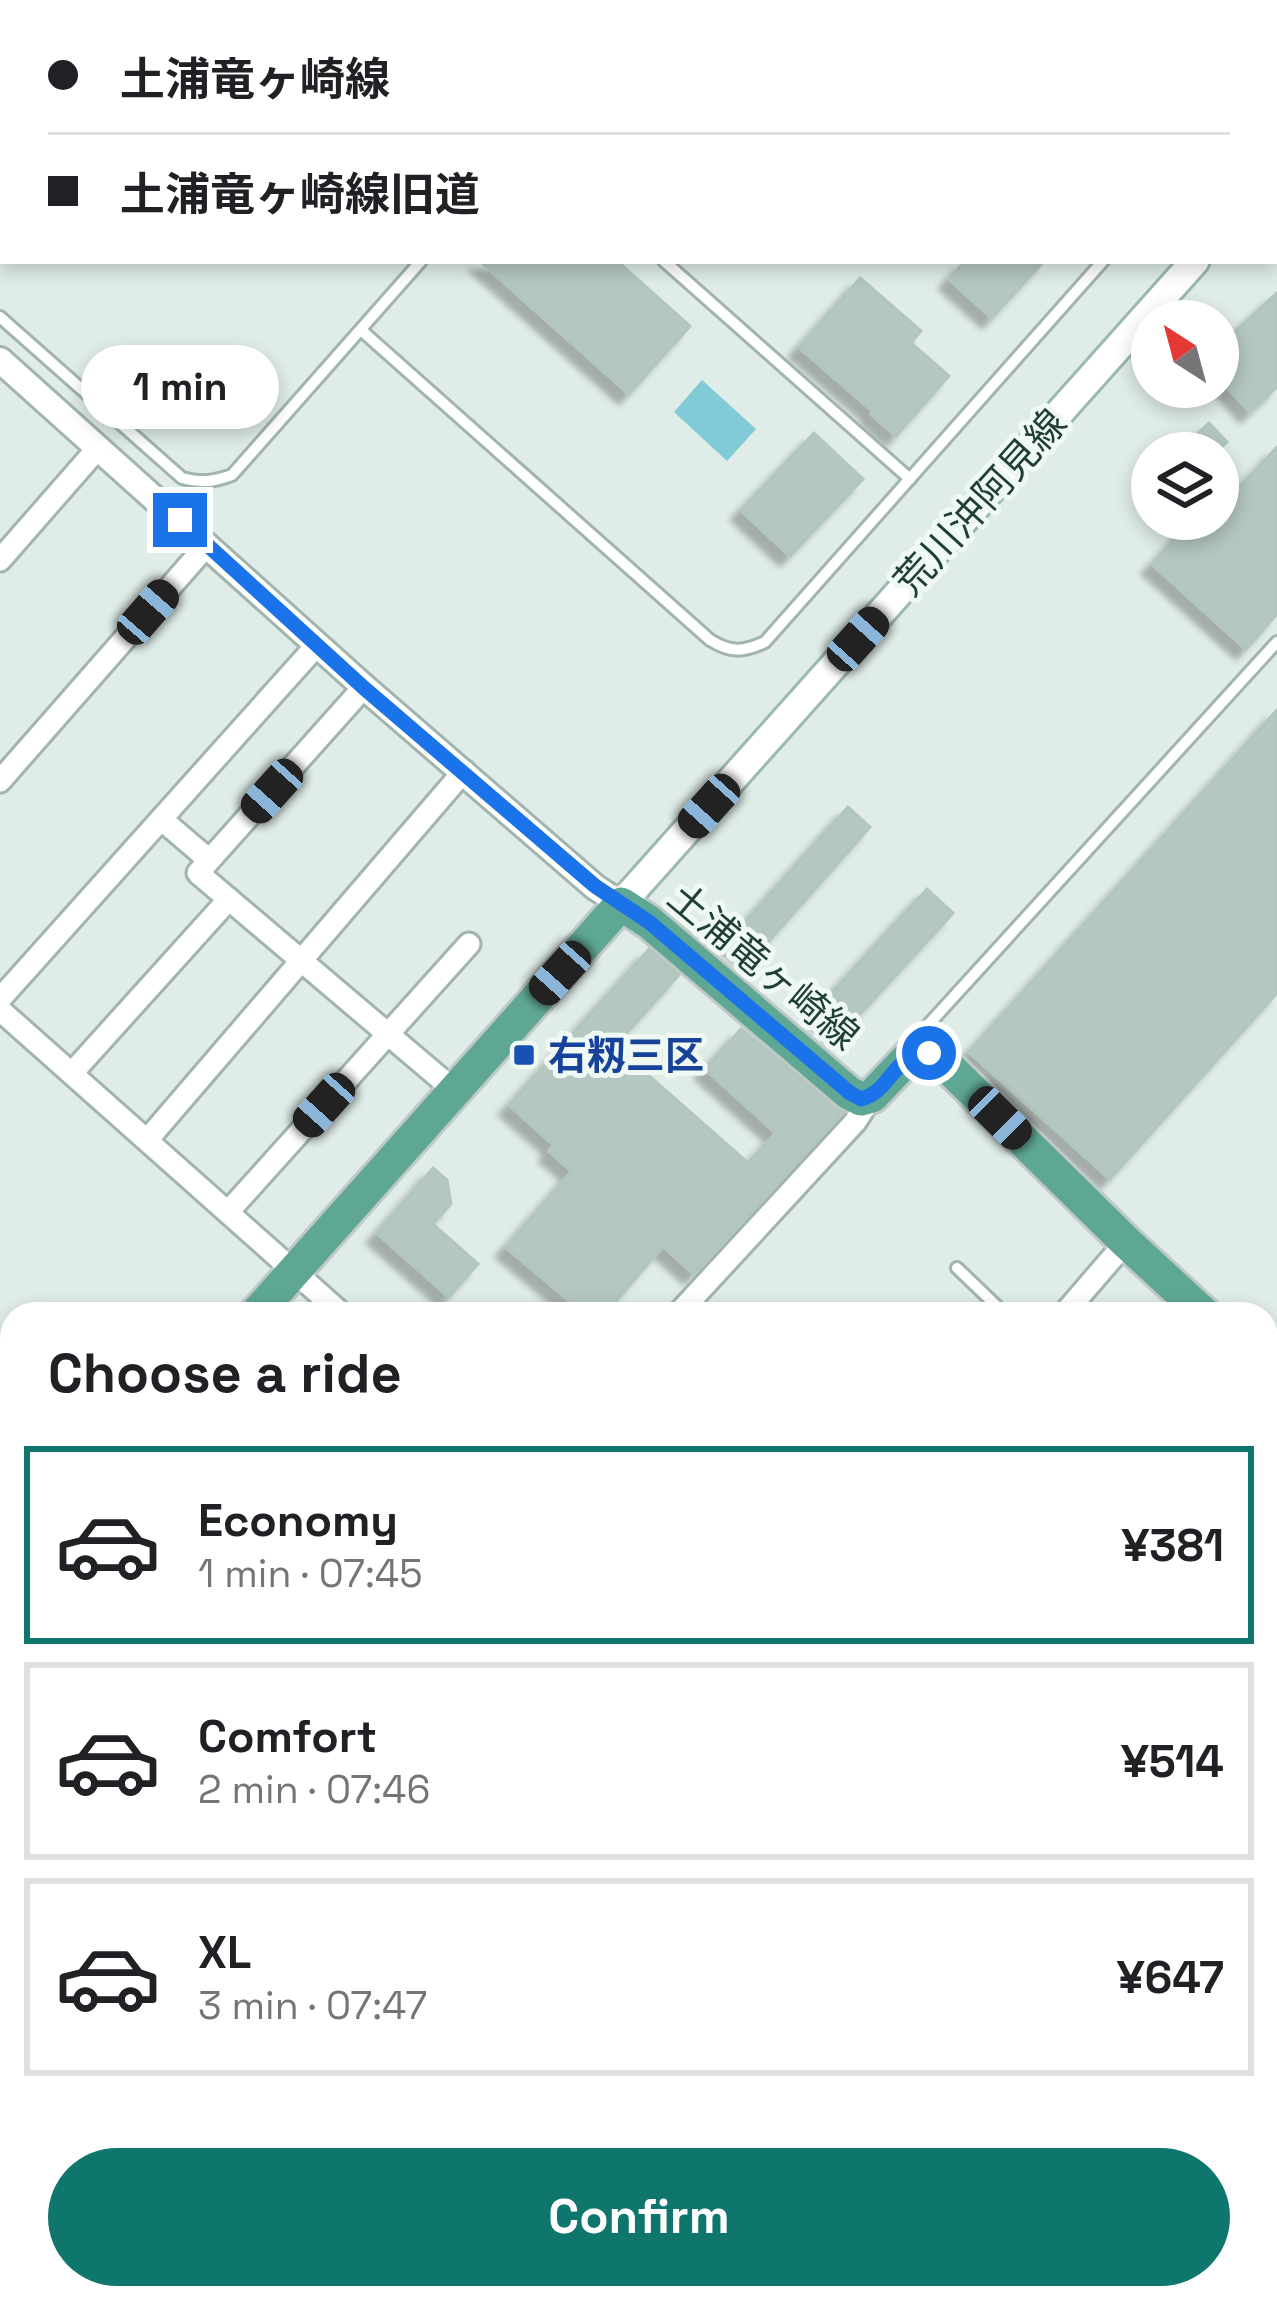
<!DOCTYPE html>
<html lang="en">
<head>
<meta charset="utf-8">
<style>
	body { margin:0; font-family:"Space Grotesk","Noto Sans JP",sans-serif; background:#f2f2f2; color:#202124; height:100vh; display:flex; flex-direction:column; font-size:45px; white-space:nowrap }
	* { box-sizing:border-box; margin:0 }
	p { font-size:39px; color:#757577 }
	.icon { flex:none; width:66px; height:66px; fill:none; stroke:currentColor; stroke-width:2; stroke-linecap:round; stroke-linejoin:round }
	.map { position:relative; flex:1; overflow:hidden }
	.side { position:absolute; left:0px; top:1302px; width:1278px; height:1008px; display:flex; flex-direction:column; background:#fff; border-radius:36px 36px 0 0; box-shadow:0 6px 18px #0003 }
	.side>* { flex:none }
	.hud { position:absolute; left:0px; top:0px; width:1278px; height:264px; box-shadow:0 6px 18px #0003; display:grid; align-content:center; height:264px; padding:0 48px; background:#fff }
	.needle { width:78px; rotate:324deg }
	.controls { position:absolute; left:1131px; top:300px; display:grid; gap:24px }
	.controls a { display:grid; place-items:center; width:108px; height:108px; border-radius:50%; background:#fff; box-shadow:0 6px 18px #0003; font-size:60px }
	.end { position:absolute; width:54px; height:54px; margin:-27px; border:15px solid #1a73e8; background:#fff; box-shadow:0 0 0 6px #fff }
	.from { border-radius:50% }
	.bubble { position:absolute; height:84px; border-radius:42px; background:#fff; box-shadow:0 6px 18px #0003; font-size:39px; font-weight:700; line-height:84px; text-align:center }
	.car { position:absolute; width:36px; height:72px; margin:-36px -18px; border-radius:15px; box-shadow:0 0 9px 3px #0007; background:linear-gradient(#222 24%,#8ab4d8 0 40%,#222 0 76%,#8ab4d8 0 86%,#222 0) }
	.hud b { display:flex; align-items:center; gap:42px; height:114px; font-size:45px }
	.hud b+b { border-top:3px solid #e0e0e0 }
	.hud i { width:30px; height:30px; background:#202124 }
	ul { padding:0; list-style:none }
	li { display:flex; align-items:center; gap:36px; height:198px; margin:0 24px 18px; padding:0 24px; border:6px solid #e0e0e0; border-radius:0px }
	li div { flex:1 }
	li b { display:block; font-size:45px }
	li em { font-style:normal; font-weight:700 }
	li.active { border-color:#0f766e }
	li>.icon { width:108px; height:108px; stroke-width:1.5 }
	h2 { padding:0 48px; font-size:54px; line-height:144px }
	.button { display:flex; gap:24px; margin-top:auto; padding:24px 48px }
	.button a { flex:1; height:138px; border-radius:72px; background:#0f766e; color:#fff; font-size:48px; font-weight:700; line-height:138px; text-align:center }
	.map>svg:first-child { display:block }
</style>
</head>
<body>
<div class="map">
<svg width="1277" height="2310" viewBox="0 0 1277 2310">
	<defs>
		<filter id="shadow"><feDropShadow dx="-10" dy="10" stdDeviation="3" flood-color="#0004"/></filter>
	</defs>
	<rect width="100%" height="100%" fill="#dfece7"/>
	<!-- water -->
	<path fill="#81cad8" d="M702 380 756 429 727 461 674 412Z"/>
	<!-- building -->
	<g fill="#b4c7c0" stroke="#b1c7be" stroke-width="3" filter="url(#shadow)">
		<path d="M480 261H617L690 326 629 394Z"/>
		<path d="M965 261H1044L992 318 949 279Z"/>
		<path d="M860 278 921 331 911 343 949 376 896 436 871 414 873 411 799 347Z"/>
		<path d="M1277 293V387L1250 412 1218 377V347Z"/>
		<path d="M1209 423 1227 442 1215 453H1177Z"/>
		<path d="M814 433 863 479 790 556 741 510Z"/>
		<path d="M1277 447V614L1246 649 1152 564 1193 519H1218V510Z"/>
		<path d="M1277 710V993L1110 1179 969 1052Z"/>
		<path d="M848 807 870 827 752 960 729 940Z"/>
		<path d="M927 889 953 913 840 1036 814 1012Z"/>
		<path d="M649 949 679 975 615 1046 748 1163 776 1133 705 1069 741 1029 843 1113 694 1274 663 1246 605 1314H585L506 1247 572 1171 549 1151 554 1145 509 1105Z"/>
		<path d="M433 1168 447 1180 451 1204 433 1224 478 1264 449 1297 377 1233Z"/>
	</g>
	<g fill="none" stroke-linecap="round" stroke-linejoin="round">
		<!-- service casing -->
		<g stroke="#a1b4ae" stroke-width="16">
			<g id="service">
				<path d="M369 0 372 3"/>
				<path d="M1037 0 1040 3"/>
				<path d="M281 3 284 0"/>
				<path d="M650 3 652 0"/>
				<path d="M957 3 960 0"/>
				<path d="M1178 3 1181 0"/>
				<path d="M664 261 910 479"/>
				<path d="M0 317 182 478C201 483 213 482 232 475L421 261"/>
				<path d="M361 330 710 640C731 653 743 652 765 642L1103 261"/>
				<path d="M918 1052V1036L1277 642"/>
				<path d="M957 1268 1005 1314"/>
				<path d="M0 2090 12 2091"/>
				<path d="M14 2310V2298"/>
			</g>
		</g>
		<!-- minor casing -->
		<g stroke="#a1b4ae" stroke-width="27">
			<g id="minor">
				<path d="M0 560 98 448"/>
				<path d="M364 687 198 873 455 1091"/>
				<path d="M0 781 207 545"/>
				<path d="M161 819 209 860"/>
				<path d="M0 999 317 645"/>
				<path d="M0 1010 342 1314"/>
				<path d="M72 1073 229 899"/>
				<path d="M148 1139 464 771"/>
				<path d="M228 1212 469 944"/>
				<path d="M678 1314 855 1122 872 1096"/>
				<path d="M1064 1314 1126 1242"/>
				<path d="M0 1483 12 1481"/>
				<path d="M1266 1508 1277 1496"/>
				<path d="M0 1709H12"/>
				<path d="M1266 1721H1277"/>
				<path d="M1266 1947H1277"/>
				<path d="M1266 2212H1277"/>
				<path d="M655 2298V2310"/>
				<path d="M1117 2298V2310"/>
				<path d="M194 2310V2298"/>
				<path d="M422 2310V2298"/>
				<path d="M872 2310 873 2298"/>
			</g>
		</g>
		<!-- tertiary casing -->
		<g stroke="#a1b4ae" stroke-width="30">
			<path id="tertiary" d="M0 360 364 687 595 887 621 904"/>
		</g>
		<!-- secondary casing -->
		<g stroke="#9cb9af" stroke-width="33">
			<g id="secondary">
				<path d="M1275 171 1277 168"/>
				<path d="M621 904 1195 261"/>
			</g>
		</g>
		<!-- primary casing -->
		<g stroke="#c0c9c7" stroke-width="39">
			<g id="primary">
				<path d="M256 1314 621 904 649 922 849 1093 861 1099 872 1096 911 1055 929 1053 937 1056 1126 1242 1204 1314"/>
				<path d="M1266 1371 1277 1381"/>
				<path d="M0 1602 12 1589"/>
			</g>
		</g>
		<!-- service -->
		<use href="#service" stroke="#fff" stroke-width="10"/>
		<!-- minor -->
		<use href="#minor" stroke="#fff" stroke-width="21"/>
		<!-- tertiary -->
		<use href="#tertiary" stroke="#fff" stroke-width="24"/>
		<!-- secondary -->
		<use href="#secondary" stroke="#fff" stroke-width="27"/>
		<!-- primary -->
		<use href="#primary" stroke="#5fa795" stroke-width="33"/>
	</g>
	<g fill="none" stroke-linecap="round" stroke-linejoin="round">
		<!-- route -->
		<path stroke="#1a73e8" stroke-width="15" d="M180 520 364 688 595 886 649 922 850 1093 861 1099C892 1091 892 1054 929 1053"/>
	</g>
	<!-- markers -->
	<rect fill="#1a4fb4" stroke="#f0f8f4" stroke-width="4.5" x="512" y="1043" width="24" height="24" rx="6"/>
	<g text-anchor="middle" stroke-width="10" stroke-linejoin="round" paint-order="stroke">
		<!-- street labels -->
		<g font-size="39" fill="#1e3e36" stroke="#f0f8f4">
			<text transform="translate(980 502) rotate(-48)" y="14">荒川沖阿見線</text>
			<text transform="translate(764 966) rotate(40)" y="14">土浦竜ヶ崎線</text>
		</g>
		<!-- transit labels -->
		<g font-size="39" font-weight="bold" fill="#164399" stroke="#f0f8f4" text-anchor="start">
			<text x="548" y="1069">右籾三区</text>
		</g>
	</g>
</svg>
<div class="controls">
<a><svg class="needle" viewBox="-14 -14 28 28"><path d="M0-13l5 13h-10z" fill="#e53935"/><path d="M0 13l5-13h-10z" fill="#757577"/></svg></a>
<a><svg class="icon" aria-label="layers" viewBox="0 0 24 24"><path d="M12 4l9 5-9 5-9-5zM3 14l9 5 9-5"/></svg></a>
</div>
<i class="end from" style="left:929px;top:1053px"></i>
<i class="end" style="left:180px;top:520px"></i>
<div class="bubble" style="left:81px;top:345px;width:198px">1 min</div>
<i class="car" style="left:148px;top:612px;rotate:41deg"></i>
<i class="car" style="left:858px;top:639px;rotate:42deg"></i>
<i class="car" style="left:272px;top:791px;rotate:222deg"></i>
<i class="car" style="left:709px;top:806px;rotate:222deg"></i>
<i class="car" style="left:560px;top:973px;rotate:222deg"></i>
<i class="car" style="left:324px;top:1105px;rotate:222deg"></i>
<i class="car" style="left:1000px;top:1118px;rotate:135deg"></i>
<div class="hud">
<b><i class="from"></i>土浦竜ヶ崎線</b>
<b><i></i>土浦竜ヶ崎線旧道</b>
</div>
<section class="side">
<h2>Choose a ride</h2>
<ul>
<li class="active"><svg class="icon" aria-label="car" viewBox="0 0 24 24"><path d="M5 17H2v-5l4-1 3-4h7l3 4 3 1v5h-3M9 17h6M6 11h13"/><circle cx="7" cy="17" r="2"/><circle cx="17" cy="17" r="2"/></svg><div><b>Economy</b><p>1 min · 07:45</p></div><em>¥381</em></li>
<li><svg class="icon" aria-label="car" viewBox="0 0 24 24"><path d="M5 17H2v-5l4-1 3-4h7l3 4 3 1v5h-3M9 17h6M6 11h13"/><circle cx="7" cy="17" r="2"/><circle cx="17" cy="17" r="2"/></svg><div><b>Comfort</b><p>2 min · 07:46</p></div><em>¥514</em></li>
<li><svg class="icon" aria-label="car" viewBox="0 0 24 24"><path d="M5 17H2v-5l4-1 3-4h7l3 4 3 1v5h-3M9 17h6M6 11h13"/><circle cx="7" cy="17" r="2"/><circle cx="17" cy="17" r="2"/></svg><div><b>XL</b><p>3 min · 07:47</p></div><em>¥647</em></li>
</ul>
<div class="button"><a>Confirm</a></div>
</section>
</div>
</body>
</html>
